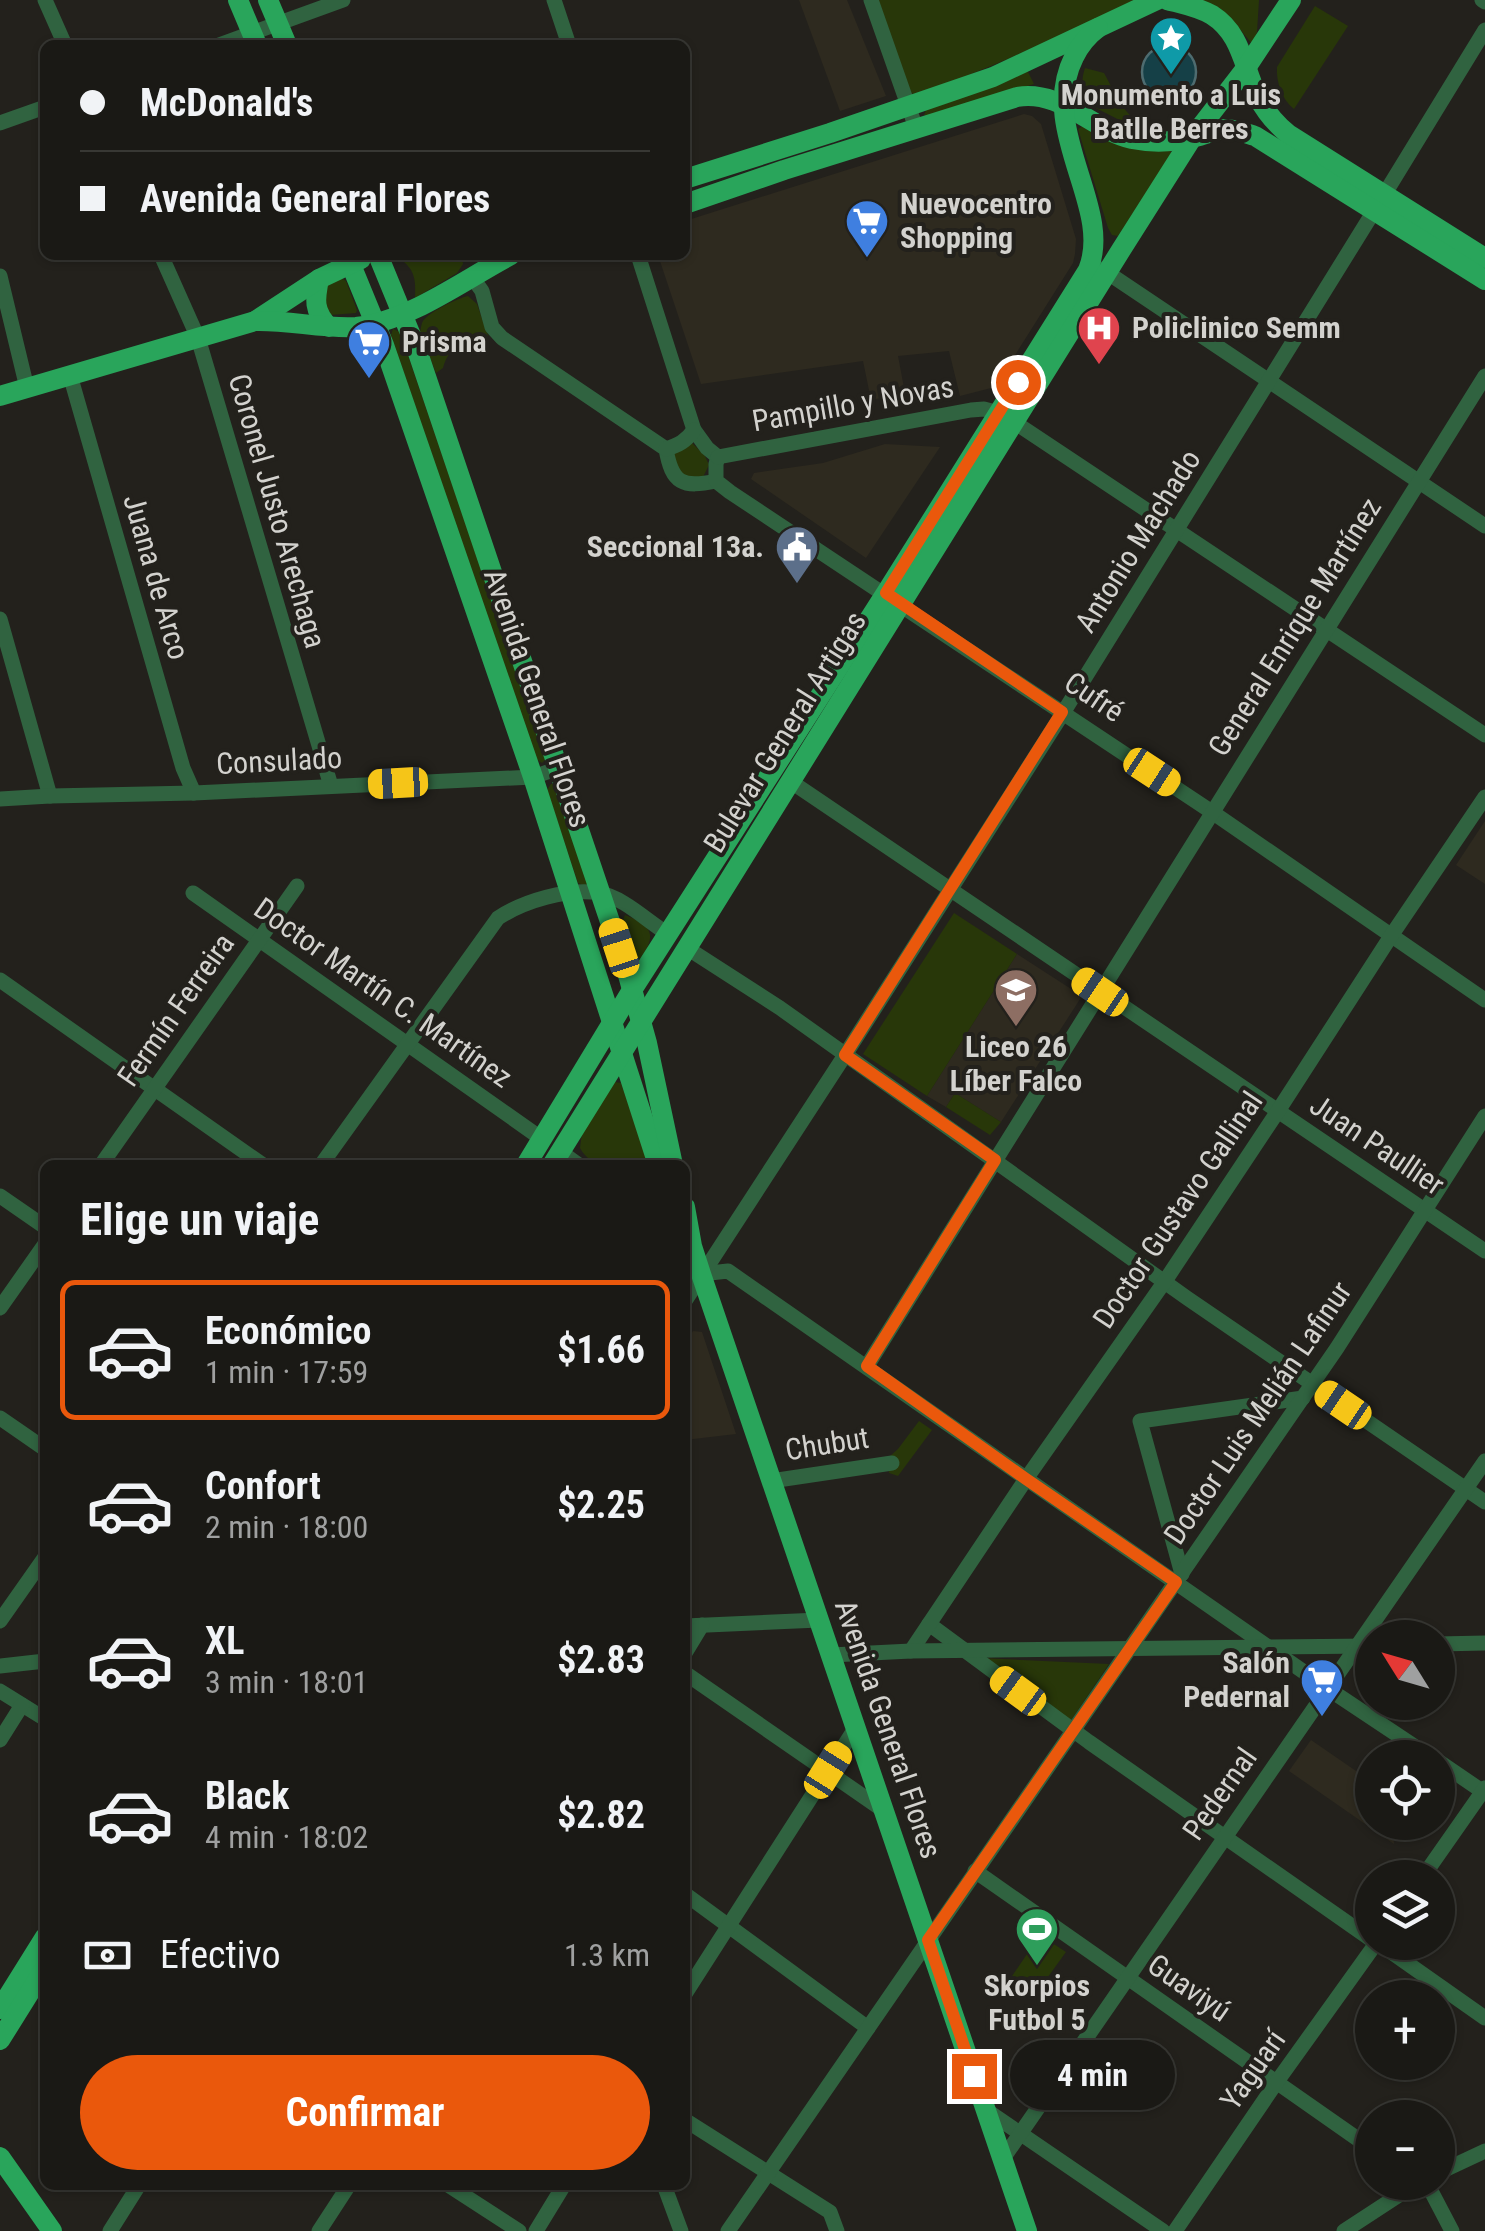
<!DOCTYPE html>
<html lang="es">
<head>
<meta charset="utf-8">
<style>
	body { margin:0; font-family:"Roboto Condensed",sans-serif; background:#272622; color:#f1f3f6; height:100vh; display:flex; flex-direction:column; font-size:38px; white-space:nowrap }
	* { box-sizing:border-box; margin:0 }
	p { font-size:32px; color:#9fa0a0 }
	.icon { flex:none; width:55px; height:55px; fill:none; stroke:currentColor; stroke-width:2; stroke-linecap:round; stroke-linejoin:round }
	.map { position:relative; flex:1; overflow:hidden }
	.sheet { position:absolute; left:40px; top:1160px; width:650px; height:1030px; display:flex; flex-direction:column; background:#1a1915; border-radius:15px; box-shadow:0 2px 8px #0004,0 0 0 2px #383834 }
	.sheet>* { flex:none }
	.guide { position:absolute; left:40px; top:40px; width:650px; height:220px; border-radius:15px; box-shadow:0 2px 8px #0004,0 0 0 2px #383834; display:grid; align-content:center; height:220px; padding:0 40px; background:#1a1915 }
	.needle { width:65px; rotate:307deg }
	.buttons { position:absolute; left:1355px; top:1620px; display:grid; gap:20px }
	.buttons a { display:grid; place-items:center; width:100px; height:100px; border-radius:50%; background:#1a1915; box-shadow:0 2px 8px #0004,0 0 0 2px #383834; font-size:50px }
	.end { position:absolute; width:45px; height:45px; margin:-22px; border:12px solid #ea580c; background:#fff; box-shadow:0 0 0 5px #fff }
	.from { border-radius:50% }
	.bubble { position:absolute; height:70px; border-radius:35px; background:#1a1915; box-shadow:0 2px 8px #0004,0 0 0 2px #383834; font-size:32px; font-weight:700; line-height:70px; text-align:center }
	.car { position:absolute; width:30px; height:60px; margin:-30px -15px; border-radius:12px; box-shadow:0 0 8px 2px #0007; background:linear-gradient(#f5c518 24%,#345 0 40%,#f5c518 0 76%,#345 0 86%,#f5c518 0) }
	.guide b { display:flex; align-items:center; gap:35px; height:95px; font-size:38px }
	.guide b+b { border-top:2px solid #383834 }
	.guide i { width:25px; height:25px; background:#f1f3f6 }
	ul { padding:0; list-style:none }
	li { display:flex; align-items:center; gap:30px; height:140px; margin:0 20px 15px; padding:0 20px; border:5px solid transparent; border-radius:15px }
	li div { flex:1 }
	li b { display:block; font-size:38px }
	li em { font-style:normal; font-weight:700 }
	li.on { border-color:#ea580c }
	li>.icon { width:90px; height:90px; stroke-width:1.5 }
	h2 { padding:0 40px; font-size:45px; line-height:120px }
	.pay { display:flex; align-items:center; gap:25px; height:110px; padding:0 40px; font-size:38px }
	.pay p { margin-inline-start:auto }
	.primary-button { display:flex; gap:20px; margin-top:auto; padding:20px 40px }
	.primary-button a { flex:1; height:115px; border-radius:60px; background:#ea580c; color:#fff; font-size:40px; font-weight:700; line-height:115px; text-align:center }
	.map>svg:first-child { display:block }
</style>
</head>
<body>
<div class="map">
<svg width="1485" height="2231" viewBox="0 0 1485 2231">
	<rect width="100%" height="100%" fill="#23211c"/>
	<!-- built -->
	<g fill="#2e2a1f">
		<path d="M799 0H847L886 96 840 111Z"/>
		<path d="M1024 114 1032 116 1041 124 1076 239 1075 254 1073 263 995 387 960 396 949 351 898 356 905 393 871 400 863 361 701 384 658 255H685V221Z"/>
		<path d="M885 444 940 447 866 558 751 479 754 473 823 463Z"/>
		<path d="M1485 821V884L1456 865Z"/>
		<path d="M1017 954 1082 996 1001 1122 955 1093 946 1107 927 1096Z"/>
		<path d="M693 1331 702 1332 736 1434 685 1440V1344Z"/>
		<path d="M1311 1740 1372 1782V1822L1392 1823 1394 1844 1289 1771Z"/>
	</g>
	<!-- green -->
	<g fill="#283709">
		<path d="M875 0H1136C1062 34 990 71 913 94L910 92Z"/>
		<path d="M1200 0H1259L1257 32 1253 45 1233 21Z"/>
		<path d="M1315 6 1348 26 1294 109C1282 100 1276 82 1277 67Z"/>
		<path d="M1085 68 1104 73C1116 94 1123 118 1149 126 1154 128 1160 128 1165 130H1139L1088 104C1088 90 1078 89 1085 68Z"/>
		<path d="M1027 70 1034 84 928 117 924 115 926 110Z"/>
		<path d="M1083 126 1170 150 1172 153 1118 236 1112 235 1108 228 1078 129Z"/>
		<path d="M405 255H462L463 264 457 273 415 298C416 280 415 268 398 258Z"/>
		<path d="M341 278 346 281 357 310 356 313 330 315 319 297 322 289Z"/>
		<path d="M468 296 477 304 488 336C467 340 449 345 443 368L436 373 420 332C421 329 421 326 422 323 426 313 458 298 468 296Z"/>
		<path d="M393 329 400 332 546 759 542 763 536 759 391 335Z"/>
		<path d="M692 443 705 456 709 465 703 477 692 480 675 471 674 452Z"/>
		<path d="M551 784H553L588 884 585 886 578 883 547 790Z"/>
		<path d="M954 913 1017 954 927 1096 863 1054Z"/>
		<path d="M625 915C653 926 657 935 640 959L632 954 622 922Z"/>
		<path d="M615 1082 621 1083 647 1159V1165C621 1165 594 1173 580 1148L582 1132Z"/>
		<path d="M955 1093 1001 1122 990 1135 946 1107Z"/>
		<path d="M919 1421 932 1430 898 1476 889 1473V1457L898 1449Z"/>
		<path d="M981 1658 1109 1664 1070 1722Z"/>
		<path d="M1040 1935 1066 1952 1032 1999 1008 1982Z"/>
	</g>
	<!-- water -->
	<circle fill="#154047" stroke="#4e6c70" stroke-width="2.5" cx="1169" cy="72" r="27"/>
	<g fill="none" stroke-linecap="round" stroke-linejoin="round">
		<!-- minor -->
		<g stroke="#306340" stroke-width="15">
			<path d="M45 0 65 45"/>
			<path d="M554 0 569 45"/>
			<path d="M871 0 916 128"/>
			<path d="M1482 0 1485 2"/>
			<path d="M219 45 343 0"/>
			<path d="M0 123 45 107"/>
			<path d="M1384 195 1485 30"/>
			<path d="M161 255 198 338 331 786"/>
			<path d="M638 255 694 430 707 448 718 457"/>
			<path d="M1102 269 1485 526"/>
			<path d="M0 276 27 388"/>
			<path d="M472 277 482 291 492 327 502 338 666 449C672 484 683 488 716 481"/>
			<path d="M70 375 183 768 194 793"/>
			<path d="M1014 422 1485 735"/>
			<path d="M666 449C679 445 686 441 694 430"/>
			<path d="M718 457 716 464V481L730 492 1212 812 1485 1000"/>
			<path d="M718 457 971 410 984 409 999 413"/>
			<path d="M0 619 50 796"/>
			<path d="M790 781 1485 1251"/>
			<path d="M0 799 50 796 194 793 533 777 559 768"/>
			<path d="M193 893 542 1139"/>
			<path d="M687 948 780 1008 1187 1298 1485 1502"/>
			<path d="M0 980 263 1165"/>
			<path d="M561 1152 579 1165"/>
			<path d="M101 1165 297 886"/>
			<path d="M321 1165 498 918C524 901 567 888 599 893 623 897 647 921 668 934"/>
			<path d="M0 1196 45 1227"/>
			<path d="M701 1274 728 1271 1327 1688 1432 1758"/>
			<path d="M685 1301 845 1055 1063 713 1374 211"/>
			<path d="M0 1308 45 1244"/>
			<path d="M867 1366 1485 376"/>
			<path d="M0 1418 45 1449"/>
			<path d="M771 1481 892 1463"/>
			<path d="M1182 1574 1140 1421 1303 1398"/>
			<path d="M0 1621 45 1557"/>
			<path d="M929 1624 1089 1742 1372 1940"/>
			<path d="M685 1626 819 1620"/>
			<path d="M1438 1644 1485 1643"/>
			<path d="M911 1651 1026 1479 1165 1281 1278 1111 1391 936 1485 797"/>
			<path d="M685 1653 702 1625"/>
			<path d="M831 1655 911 1651 1372 1646"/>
			<path d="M0 1666 45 1661"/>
			<path d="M685 1673 883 1810"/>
			<path d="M0 1691 45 1719"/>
			<path d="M0 1740 22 1705"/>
			<path d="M1438 1761 1485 1793"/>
			<path d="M975 1871 1372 2149"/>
			<path d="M1422 1878 1485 1788"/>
			<path d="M685 1894 868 2028"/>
			<path d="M1377 1942 1485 2018"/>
			<path d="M685 1994 856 1727"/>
			<path d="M986 2110 1163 2231"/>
			<path d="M685 2120 830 2212 837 2231"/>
			<path d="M1002 2160 1485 1461"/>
			<path d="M1438 2173 1485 2151"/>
			<path d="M1422 2182 1430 2189 1452 2231"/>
			<path d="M448 2185 519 2231"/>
			<path d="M664 2185 681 2231"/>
			<path d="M110 2231 139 2185"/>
			<path d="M319 2231 349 2185"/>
			<path d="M536 2231 564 2185"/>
			<path d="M728 2231 1337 1348 1485 1116"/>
			<path d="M1175 2231 1276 2083 1377 1942"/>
			<path d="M1344 2231 1419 2182"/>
		</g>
		<!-- major -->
		<g stroke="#29a55b" stroke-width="20">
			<path d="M238 0 257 45"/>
			<path d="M268 0 287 45"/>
			<path d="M1167 0C1182 4 1198 7 1212 15 1242 34 1243 67 1258 97 1265 111 1275 123 1288 134L1485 258"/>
			<path d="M685 179 830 133 993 77 1157 0"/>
			<path d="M685 204 784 170 1017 97C1061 89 1092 130 1132 139 1152 143 1175 142 1195 137 1205 135 1214 130 1225 129 1235 129 1245 133 1255 136L1485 280"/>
			<path d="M347 255 384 345 533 777 658 1165"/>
			<path d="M378 255 417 350 628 975 647 1043 673 1165"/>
			<path d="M319 279C315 299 313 311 329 327"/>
			<path d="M255 321 319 279 361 259"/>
			<path d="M0 396 255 321C289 320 323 329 356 327 408 322 465 279 511 255"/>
			<path d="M526 1165 632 990 886 593 1088 270C1114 207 1037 131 1074 57 1080 45 1087 36 1098 28"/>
			<path d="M552 1165 1121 250 1192 138 1246 68 1291 0"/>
			<path d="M685 1207 692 1246 701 1274 1027 2231"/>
			<path d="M0 2009 45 1937"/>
			<path d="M0 2040 45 1968"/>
			<path d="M0 2157 52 2231"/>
		</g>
	</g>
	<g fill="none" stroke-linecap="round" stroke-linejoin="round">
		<!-- route -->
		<path stroke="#ea580c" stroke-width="12" d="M974 2076 928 1940 1176 1582 1026 1479 867 1366 995 1160 845 1055 1062 712 886 593 1018 382"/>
	</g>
	<!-- icons -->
	<defs>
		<g id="sight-pin" transform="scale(2.25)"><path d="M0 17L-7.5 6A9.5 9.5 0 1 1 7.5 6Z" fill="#0f9aa8" stroke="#23211c"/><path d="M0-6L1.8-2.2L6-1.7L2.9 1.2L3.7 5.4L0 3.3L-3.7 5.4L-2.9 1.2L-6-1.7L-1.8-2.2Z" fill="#fff"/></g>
		<g id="supermarket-pin" transform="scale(2.25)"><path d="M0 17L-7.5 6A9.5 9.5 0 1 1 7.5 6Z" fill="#3f7fe0" stroke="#23211c"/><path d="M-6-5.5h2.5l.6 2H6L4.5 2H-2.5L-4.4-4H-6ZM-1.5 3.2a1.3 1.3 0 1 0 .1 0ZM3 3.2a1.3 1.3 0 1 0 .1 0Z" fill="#fff"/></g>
		<g id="hospital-pin" transform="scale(2.25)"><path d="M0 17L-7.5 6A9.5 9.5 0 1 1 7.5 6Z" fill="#e0444e" stroke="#23211c"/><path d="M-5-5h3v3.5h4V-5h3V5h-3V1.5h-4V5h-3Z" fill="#fff"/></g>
		<g id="civic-pin" transform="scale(2.25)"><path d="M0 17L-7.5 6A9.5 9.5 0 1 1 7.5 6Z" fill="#5c6f8a" stroke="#23211c"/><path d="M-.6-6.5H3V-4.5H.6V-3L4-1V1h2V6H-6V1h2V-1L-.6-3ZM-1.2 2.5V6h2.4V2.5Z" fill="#fff"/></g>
		<g id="school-pin" transform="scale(2.25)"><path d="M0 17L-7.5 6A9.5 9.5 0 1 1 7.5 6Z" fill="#8d6e63" stroke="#23211c"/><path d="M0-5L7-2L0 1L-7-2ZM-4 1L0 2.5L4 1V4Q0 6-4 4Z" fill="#fff"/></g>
		<g id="stadium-pin" transform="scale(2.25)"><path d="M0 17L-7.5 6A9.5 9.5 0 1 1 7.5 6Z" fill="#2e9e5b" stroke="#23211c"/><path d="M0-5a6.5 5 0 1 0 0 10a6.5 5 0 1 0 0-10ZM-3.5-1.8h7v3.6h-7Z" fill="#fff"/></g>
	</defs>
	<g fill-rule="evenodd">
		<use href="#sight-pin" x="1171" y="38"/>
		<use href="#supermarket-pin" x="867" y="221"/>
		<use href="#hospital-pin" x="1099" y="328"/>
		<use href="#supermarket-pin" x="369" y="342"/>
		<use href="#civic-pin" x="797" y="547"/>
		<use href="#school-pin" x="1016" y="990"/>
		<use href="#supermarket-pin" x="1322" y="1680"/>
		<use href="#stadium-pin" x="1037" y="1929"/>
	</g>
	<g text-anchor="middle" stroke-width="8" stroke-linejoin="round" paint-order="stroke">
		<!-- poi labels -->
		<g font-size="30" font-weight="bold" fill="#d3d2ce" stroke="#23211c">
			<text x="1171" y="105">Monumento a Luis<tspan x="1171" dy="34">Batlle Berres</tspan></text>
			<text x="900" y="214" text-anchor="start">Nuevocentro<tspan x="900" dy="34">Shopping</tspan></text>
			<text x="1132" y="338" text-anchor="start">Policlinico Semm</text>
			<text x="402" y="352" text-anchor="start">Prisma</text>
			<text x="764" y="557" text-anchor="end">Seccional 13a.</text>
			<text x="1016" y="1057">Liceo 26<tspan x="1016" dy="34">Líber Falco</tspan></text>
			<text x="1290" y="1673" text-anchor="end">Salón<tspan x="1290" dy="34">Pedernal</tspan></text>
			<text x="1037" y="1996">Skorpios<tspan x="1037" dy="34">Futbol 5</tspan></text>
		</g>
		<!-- street labels -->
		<g font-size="30" fill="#d3d2ce" stroke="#23211c">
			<text transform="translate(853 404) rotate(-10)" y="10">Pampillo y Novas</text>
			<text transform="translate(277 511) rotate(74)" y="10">Coronel Justo Arechaga</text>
			<text transform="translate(1138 541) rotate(-58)" y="10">Antonio Machado</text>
			<text transform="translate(156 577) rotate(74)" y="10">Juana de Arco</text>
			<text transform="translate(1295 627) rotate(-58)" y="10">General Enrique Martínez</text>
			<text transform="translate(1094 697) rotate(34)" y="10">Cufré</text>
			<text transform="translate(537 698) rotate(71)" y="10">Avenida General Flores</text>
			<text transform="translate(785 732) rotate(-58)" y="10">Bulevar General Artigas</text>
			<text transform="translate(279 761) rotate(-3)" y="10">Consulado</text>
			<text transform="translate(383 993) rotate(35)" y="10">Doctor Martín C. Martínez</text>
			<text transform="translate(176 1010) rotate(-55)" y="10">Fermín Ferreira</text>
			<text transform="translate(1377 1145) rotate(34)" y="10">Juan Paullier</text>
			<text transform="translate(1178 1210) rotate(-56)" y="10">Doctor Gustavo Gallinal</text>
			<text transform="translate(1258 1413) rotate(-56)" y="10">Doctor Luis Melián Lafinur</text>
			<text transform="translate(827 1444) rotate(-9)" y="10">Chubut</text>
			<text transform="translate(888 1729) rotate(71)" y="10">Avenida General Flores</text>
			<text transform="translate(1220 1794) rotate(-55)" y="10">Pedernal</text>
			<text transform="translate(1189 1988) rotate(35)" y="10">Guaviyú</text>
			<text transform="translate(1253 2070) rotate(-55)" y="10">Yaguarí</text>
		</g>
	</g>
</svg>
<div class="buttons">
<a><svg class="needle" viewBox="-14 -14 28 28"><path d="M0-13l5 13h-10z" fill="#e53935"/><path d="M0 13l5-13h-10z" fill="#9fa0a0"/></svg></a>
<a><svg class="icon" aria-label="locate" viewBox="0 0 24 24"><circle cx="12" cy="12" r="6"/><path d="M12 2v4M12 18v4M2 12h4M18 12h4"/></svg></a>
<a><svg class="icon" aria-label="layers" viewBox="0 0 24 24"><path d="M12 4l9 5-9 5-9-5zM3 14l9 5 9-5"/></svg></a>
<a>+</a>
<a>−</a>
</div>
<i class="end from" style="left:1018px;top:382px"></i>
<i class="end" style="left:974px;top:2076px"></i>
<div class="bubble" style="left:1010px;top:2040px;width:165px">4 min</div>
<i class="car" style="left:1152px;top:772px;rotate:123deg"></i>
<i class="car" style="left:398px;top:783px;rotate:267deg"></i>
<i class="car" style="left:619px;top:948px;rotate:342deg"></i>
<i class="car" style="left:1100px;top:992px;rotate:304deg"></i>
<i class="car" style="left:1343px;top:1405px;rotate:304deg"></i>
<i class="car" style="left:1018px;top:1691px;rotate:306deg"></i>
<i class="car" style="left:828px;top:1770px;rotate:32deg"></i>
<div class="guide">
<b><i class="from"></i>McDonald's</b>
<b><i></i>Avenida General Flores</b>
</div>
<section class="sheet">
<h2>Elige un viaje</h2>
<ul>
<li class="on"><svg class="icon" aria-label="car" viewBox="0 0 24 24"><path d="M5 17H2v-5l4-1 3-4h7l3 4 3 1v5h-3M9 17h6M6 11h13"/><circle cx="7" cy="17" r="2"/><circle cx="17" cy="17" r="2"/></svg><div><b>Económico</b><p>1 min · 17:59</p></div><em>$1.66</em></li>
<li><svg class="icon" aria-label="car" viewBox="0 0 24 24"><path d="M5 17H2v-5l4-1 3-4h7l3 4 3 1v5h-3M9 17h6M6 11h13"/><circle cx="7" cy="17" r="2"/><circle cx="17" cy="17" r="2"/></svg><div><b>Confort</b><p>2 min · 18:00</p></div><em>$2.25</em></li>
<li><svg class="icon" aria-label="car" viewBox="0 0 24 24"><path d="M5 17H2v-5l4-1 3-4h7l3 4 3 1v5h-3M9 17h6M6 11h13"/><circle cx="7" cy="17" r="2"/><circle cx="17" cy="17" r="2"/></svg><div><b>XL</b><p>3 min · 18:01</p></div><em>$2.83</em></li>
<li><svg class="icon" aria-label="car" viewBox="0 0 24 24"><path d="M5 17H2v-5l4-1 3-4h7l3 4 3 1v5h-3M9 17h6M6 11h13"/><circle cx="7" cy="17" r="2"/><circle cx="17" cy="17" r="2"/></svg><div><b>Black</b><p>4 min · 18:02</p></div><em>$2.82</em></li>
</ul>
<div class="pay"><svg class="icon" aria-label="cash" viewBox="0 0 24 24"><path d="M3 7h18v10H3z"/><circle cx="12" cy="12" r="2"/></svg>Efectivo<p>1.3 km</p></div>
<div class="primary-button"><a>Confirmar</a></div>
</section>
</div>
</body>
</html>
